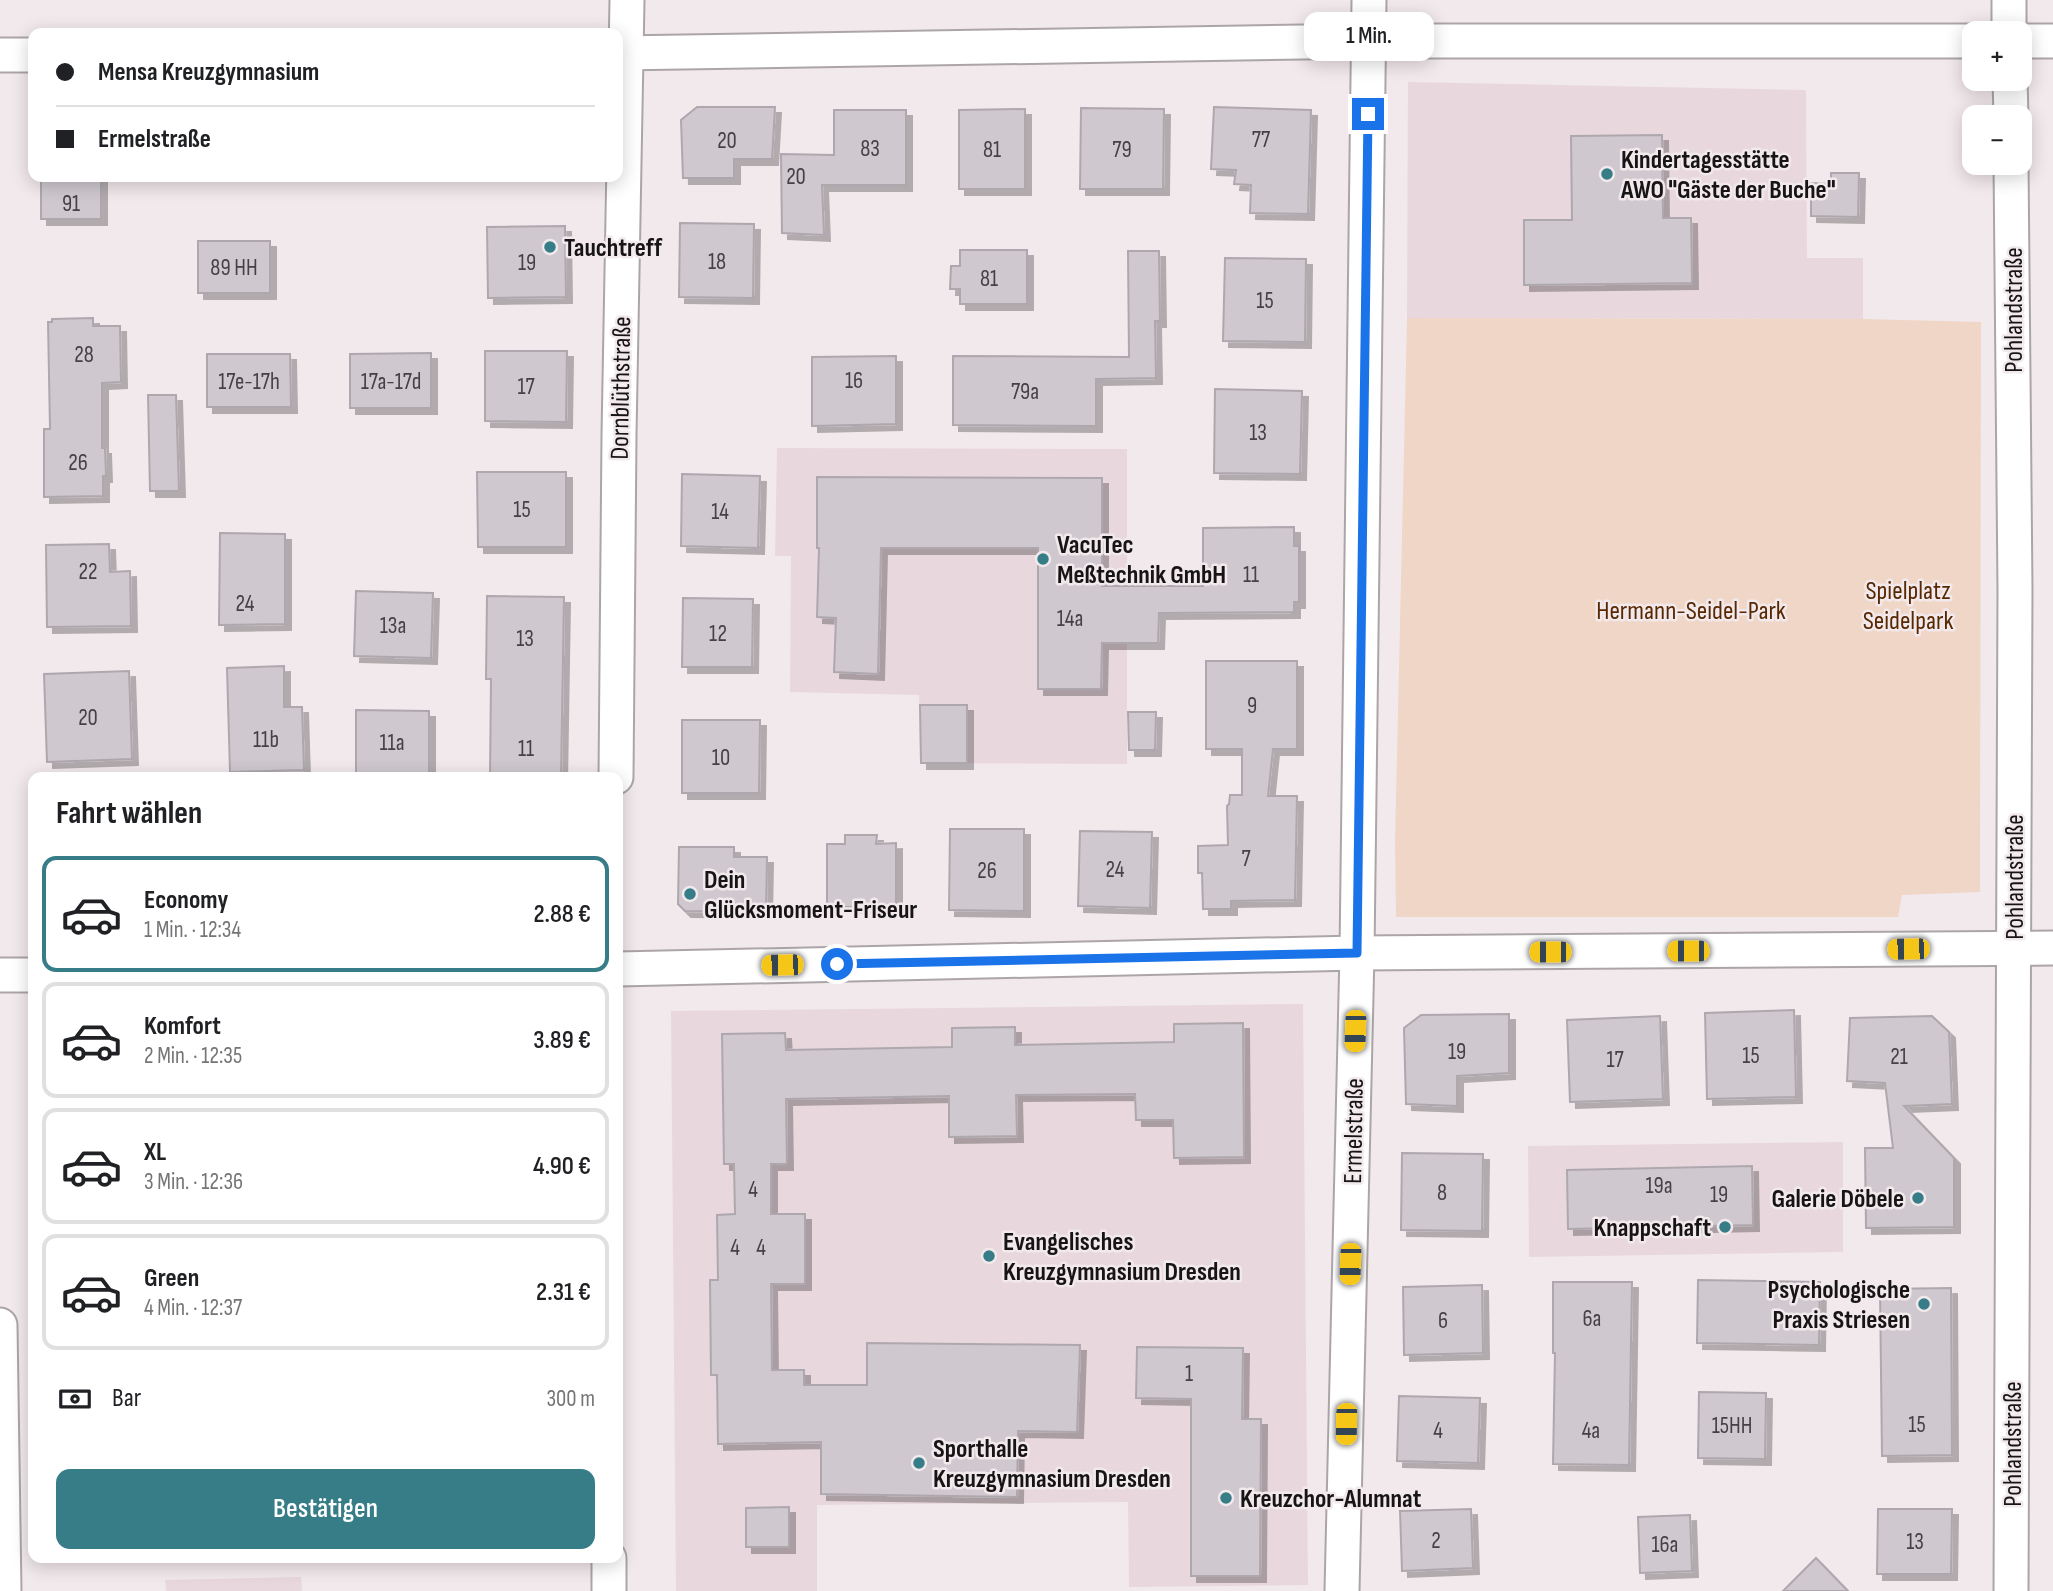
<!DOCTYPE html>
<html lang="de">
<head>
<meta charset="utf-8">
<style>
	body { margin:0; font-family:"Sofia Sans Condensed",sans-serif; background:#f6f6f6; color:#202124; height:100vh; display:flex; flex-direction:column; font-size:26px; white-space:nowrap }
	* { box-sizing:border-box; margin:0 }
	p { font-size:23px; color:#757577 }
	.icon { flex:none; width:38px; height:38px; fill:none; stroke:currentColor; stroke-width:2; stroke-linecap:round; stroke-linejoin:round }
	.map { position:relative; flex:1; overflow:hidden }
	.side { position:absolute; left:28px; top:772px; width:595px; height:791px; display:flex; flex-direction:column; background:#fff; border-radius:14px; box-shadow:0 4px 18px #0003 }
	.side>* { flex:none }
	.guide { position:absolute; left:28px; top:28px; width:595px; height:154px; border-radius:14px; box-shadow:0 4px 18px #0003; display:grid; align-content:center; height:154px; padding:0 28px; background:#fff }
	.controls { position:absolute; left:1962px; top:21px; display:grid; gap:14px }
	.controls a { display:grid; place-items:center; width:70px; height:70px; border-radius:14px; background:#fff; box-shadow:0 4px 18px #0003; font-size:35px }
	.end { position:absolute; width:32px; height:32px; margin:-16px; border:9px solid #1a73e8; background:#fff; box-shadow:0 0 0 4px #fff }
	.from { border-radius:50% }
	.bubble { position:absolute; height:49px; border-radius:14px; background:#fff; box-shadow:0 4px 18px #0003; font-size:23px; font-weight:600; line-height:49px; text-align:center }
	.car { position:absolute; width:21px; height:42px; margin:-21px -10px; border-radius:9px; box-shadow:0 0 5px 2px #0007; background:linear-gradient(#f5c518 24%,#345 0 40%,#f5c518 0 76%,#345 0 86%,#f5c518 0) }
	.guide b { display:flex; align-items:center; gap:24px; height:66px; font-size:26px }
	.guide b+b { border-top:2px solid #e0e0e0 }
	.guide i { width:18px; height:18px; background:#202124 }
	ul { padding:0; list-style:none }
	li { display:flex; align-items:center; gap:21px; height:116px; margin:0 14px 10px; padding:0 14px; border:4px solid #e0e0e0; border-radius:14px }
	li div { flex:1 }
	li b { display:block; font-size:26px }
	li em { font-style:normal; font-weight:600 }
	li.on { border-color:#367d87 }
	li>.icon { width:63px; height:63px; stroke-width:1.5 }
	h2 { padding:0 28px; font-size:32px; line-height:84px }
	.pay { display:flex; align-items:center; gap:18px; height:77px; padding:0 28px; font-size:26px }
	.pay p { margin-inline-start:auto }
	.cta { display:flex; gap:14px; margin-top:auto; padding:14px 28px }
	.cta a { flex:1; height:80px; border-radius:14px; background:#367d87; color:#fff; font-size:28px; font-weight:600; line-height:80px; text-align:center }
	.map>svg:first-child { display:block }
</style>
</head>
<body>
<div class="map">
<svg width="2053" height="1591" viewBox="0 0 2053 1591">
	<defs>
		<filter id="shadow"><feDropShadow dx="6" dy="6" stdDeviation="0" flood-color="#0004"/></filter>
	</defs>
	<rect width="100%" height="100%" fill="#f2e9ec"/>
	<!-- built -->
	<g fill="#e8d8dd">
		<path d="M1408 82 1806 90 1807 258H1863V319L1407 318Z"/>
		<path d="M777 448 1127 449V764L920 763 919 695 790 692 791 556H775Z"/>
		<path d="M1303 1004 1308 1585 1129 1587 1128 1502 817 1505V1591H676L671 1011Z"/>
		<path d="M1843 1142V1252L1529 1257 1528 1146Z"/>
		<path d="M301 1577 302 1591H166L165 1580Z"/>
	</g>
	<!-- green -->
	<path fill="#f0d6c6" d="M1407 318 1863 319 1981 322 1980 892 1902 895 1898 917H1396L1395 843Z"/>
	<!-- building -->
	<g fill="#cfc9cf" stroke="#aea8ae" stroke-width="2" filter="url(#shadow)">
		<path d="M697 107H775L772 159H734V178H683L681 120Z"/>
		<path d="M1214 107 1311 110 1308 214 1250 213 1251 185 1234 184 1236 170 1211 169Z"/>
		<path d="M1081 108 1164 109 1163 189H1080Z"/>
		<path d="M1025 109V189H959V110Z"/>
		<path d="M834 110H906V185H822L824 235 782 233 781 154 834 155Z"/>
		<path d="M1662 135 1663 218H1691L1692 283 1524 285V220H1572L1571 136Z"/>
		<path d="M1831 173H1859L1858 217 1811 216V183L1831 184Z"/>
		<rect x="41" y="177" width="60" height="42"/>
		<path d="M680 223 754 224 753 298 679 297Z"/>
		<path d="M565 226 566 297 488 298 487 227Z"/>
		<rect x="198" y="241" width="72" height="52"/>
		<path d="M960 250H1027V304H960V289H950L951 266H960Z"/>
		<path d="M1128 251H1159L1160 321H1155L1156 378 1096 379V426L953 425V356L1129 357Z"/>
		<path d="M1225 258 1306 259 1305 342 1223 341Z"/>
		<path d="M93 318V326H120L121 382 102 383V448H105L106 476H103V496L44 497V429H50L48 322H52V319Z"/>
		<path d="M485 351H567L566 422 485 421Z"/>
		<path d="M431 353V408H350V354Z"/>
		<path d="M207 354H290L291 407H207Z"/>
		<path d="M896 356V424L812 426V357Z"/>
		<path d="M1215 389 1302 391 1300 474 1214 473Z"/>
		<path d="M148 395H176L179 491H150Z"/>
		<path d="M477 472H566V547H478Z"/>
		<path d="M682 474 760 476 758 548 681 546Z"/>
		<path d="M817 477 1102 478V586H1203V528L1294 527V546H1299V602H1294V612L1159 613 1158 643H1102L1101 689H1038V548H881L878 674 834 672 836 618 817 617 819 548H817Z"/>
		<path d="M220 533 285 534V624L219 625Z"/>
		<path d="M109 544 110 572 130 571 131 626 47 627 46 545Z"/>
		<path d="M356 591 433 593 431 658 354 656Z"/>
		<path d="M487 596 564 597 561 777H490L491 679H486Z"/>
		<path d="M683 598 753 599 752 667H682Z"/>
		<path d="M1206 661H1297V749H1273L1268 796H1297L1295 900 1231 901V909H1203L1202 873H1198V846L1228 845 1227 806 1229 804 1230 795H1242V749H1206Z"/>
		<path d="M284 666V707H302L304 770 230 772 227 668Z"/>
		<path d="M129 671 132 759 47 762 44 674Z"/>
		<path d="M920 705H967V763H921Z"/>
		<path d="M356 710 429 711V773H356Z"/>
		<path d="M1128 712H1156L1155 750H1129Z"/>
		<path d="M682 720H760L759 793H682Z"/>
		<path d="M950 829H1024V911L949 910Z"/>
		<path d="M1080 831 1152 832 1150 908 1078 906Z"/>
		<path d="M845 835H877L876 844 896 843V907H827V844H845Z"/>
		<path d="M679 847H734V857H767L766 912 685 911 678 904Z"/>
		<path d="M1794 1010 1796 1097 1707 1099 1705 1013Z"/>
		<path d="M1509 1014V1073L1457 1076V1106L1406 1104 1404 1028 1421 1015Z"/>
		<path d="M1660 1016 1663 1099 1570 1102 1567 1020Z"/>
		<path d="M1932 1016 1949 1032 1952 1104 1904 1106 1954 1158V1227L1866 1228 1865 1148H1893L1885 1083 1847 1081 1850 1018Z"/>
		<path d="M1243 1023 1244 1157 1174 1158 1173 1120H1136L1135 1094 1016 1095 1017 1136 949 1137V1096L786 1099 787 1164H771V1214H805V1284H771L772 1370H804V1385H867V1343L1080 1345 1077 1432 1018 1431 1017 1497 821 1494V1442L718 1444 717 1375H711L710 1280H718L717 1215 735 1214 734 1164H724L722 1034 785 1033 786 1050 952 1047V1028L1015 1027V1045L1174 1042V1024Z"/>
		<path d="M1402 1153 1483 1154 1482 1231 1401 1230Z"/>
		<path d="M1752 1166 1753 1225 1568 1229 1567 1170Z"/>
		<path d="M1698 1280 1820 1282 1819 1345 1697 1343Z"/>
		<path d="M1553 1282H1632L1629 1465 1553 1464 1555 1353H1553Z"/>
		<path d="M1482 1285 1483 1353 1404 1355 1403 1287Z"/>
		<path d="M1951 1288 1952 1455 1882 1456 1880 1289Z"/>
		<path d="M1137 1347 1243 1348 1242 1419H1261L1260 1576H1191V1399L1136 1398Z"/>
		<path d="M1699 1392 1766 1393 1765 1459 1698 1458Z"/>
		<path d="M1399 1396 1480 1398 1478 1463 1397 1461Z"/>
		<path d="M789 1507V1547H746V1508Z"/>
		<path d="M1471 1509 1473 1568 1402 1571 1400 1511Z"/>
		<path d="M1878 1509H1952L1951 1574H1877Z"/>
		<path d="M1690 1515 1692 1571 1640 1573 1638 1517Z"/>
		<path d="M1816 1558 1848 1591H1783Z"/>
	</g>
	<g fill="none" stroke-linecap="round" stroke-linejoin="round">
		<!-- minor casing -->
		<g stroke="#aca5a7" stroke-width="37">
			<g id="minor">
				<path d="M2009 0V33"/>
				<path d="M2020 41H2053"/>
				<path d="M618 53 1368 41H1974"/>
				<path d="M0 55H33"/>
				<path d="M2010 79 2011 117"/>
				<path d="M2011 163 2015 590 2011 1591"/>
				<path d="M616 777 619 435 627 0"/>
				<path d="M618 969 1357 953 2053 948"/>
				<path d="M0 975H33"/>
				<path d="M0 1325 4 1591"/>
				<path d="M609 1591V1558"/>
				<path d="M1342 1591 1357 953 1369 0"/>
			</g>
		</g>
		<!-- minor -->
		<use href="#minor" stroke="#fff" stroke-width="33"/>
	</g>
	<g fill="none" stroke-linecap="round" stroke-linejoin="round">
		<!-- route -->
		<path stroke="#1a73e8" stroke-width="9" d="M837 964 1357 953 1368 114"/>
	</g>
	<!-- markers -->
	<g fill="#367d87" stroke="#f2e9ec" stroke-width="2.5">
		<circle cx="1607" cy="174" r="7"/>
		<circle cx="550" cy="247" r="7"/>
		<circle cx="1043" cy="559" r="7"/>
		<circle cx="690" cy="894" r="7"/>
		<circle cx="1918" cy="1198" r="7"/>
		<circle cx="1725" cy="1227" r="7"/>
		<circle cx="989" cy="1256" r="7"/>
		<circle cx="1924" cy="1304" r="7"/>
		<circle cx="919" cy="1463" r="7"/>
		<circle cx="1226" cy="1498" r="7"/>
	</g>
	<g text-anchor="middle" stroke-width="5" stroke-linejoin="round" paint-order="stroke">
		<!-- number labels -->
		<g font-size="23" fill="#454144">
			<text x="1261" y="147">77</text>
			<text x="727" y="148">20</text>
			<text x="870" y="156">83</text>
			<text x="992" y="157">81</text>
			<text x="1122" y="157">79</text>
			<text x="796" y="184">20</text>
			<text x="71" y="211">91</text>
			<text x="717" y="269">18</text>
			<text x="527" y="270">19</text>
			<text x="234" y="275">89 HH</text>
			<text x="989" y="286">81</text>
			<text x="1265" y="308">15</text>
			<text x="84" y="362">28</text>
			<text x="854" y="388">16</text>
			<text x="249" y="389">17e-17h</text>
			<text x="391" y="389">17a-17d</text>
			<text x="526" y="394">17</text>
			<text x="1025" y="399">79a</text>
			<text x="1258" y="440">13</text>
			<text x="78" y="470">26</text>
			<text x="522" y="517">15</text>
			<text x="720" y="519">14</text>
			<text x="88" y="579">22</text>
			<text x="1251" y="582">11</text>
			<text x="245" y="611">24</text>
			<text x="1070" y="626">14a</text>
			<text x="393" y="633">13a</text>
			<text x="718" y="641">12</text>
			<text x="525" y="646">13</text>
			<text x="1252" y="713">9</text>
			<text x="88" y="725">20</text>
			<text x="266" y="747">11b</text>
			<text x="392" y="750">11a</text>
			<text x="526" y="756">11</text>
			<text x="721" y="765">10</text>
			<text x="1246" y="866">7</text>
			<text x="1115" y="877">24</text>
			<text x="987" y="878">26</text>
			<text x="1457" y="1059">19</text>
			<text x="1751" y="1063">15</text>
			<text x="1899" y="1064">21</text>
			<text x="1615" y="1067">17</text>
			<text x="1659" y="1193">19a</text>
			<text x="753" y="1197">4</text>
			<text x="1442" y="1200">8</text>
			<text x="1719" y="1202">19</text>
			<text x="735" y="1255">4</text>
			<text x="761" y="1255">4</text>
			<text x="1592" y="1326">6a</text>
			<text x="1443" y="1328">6</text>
			<text x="1189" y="1381">1</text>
			<text x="1917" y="1432">15</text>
			<text x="1732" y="1433">15HH</text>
			<text x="1438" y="1438">4</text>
			<text x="1591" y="1438">4a</text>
			<text x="1436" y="1548">2</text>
			<text x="1915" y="1549">13</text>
			<text x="1665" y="1552">16a</text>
		</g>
		<!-- poi labels -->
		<g font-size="26" font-weight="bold" fill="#171415" stroke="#f2e9ec" text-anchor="start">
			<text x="1621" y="168">Kindertagesstätte<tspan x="1621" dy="30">AWO "Gäste der Buche"</tspan></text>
			<text x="564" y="256">Tauchtreff</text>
			<text x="1057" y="553">VacuTec<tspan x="1057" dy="30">Meßtechnik GmbH</tspan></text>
			<text x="704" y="888">Dein<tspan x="704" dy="30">Glücksmoment-Friseur</tspan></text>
			<text x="1904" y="1207" text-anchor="end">Galerie Döbele</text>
			<text x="1711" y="1236" text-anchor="end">Knappschaft</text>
			<text x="1003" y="1250">Evangelisches<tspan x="1003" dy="30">Kreuzgymnasium Dresden</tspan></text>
			<text x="1910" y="1298" text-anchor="end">Psychologische<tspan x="1910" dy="30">Praxis Striesen</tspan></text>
			<text x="933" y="1457">Sporthalle<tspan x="933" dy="30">Kreuzgymnasium Dresden</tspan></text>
			<text x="1240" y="1507">Kreuzchor-Alumnat</text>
		</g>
		<!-- street labels -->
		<g font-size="26" fill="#171415" stroke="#f2e9ec">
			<text transform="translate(2013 310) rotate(-90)" y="9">Pohlandstraße</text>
			<text transform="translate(620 388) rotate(-89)" y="9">Dornblüthstraße</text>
			<text transform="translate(2014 877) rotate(-90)" y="9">Pohlandstraße</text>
			<text transform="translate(1353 1131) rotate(-89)" y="9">Ermelstraße</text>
			<text transform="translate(2012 1444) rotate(-90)" y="9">Pohlandstraße</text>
		</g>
		<!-- park labels -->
		<g font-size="26" fill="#582800" stroke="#f2e9ec">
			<text x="1908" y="599">Spielplatz<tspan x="1908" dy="30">Seidelpark</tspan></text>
			<text x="1691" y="619">Hermann-Seidel-Park</text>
		</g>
	</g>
</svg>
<div class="controls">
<a>+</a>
<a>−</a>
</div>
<i class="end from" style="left:837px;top:964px"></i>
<i class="end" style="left:1368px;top:114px"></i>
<div class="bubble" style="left:1304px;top:12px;width:130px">1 Min.</div>
<i class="car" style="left:1908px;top:949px;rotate:269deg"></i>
<i class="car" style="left:1688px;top:951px;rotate:270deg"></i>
<i class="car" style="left:1550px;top:952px;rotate:270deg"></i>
<i class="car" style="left:782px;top:965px;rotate:269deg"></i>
<i class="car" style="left:1355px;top:1031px;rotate:182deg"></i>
<i class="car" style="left:1350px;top:1264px;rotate:182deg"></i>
<i class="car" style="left:1346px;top:1424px;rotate:181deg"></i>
<div class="guide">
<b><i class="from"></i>Mensa Kreuzgymnasium</b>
<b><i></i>Ermelstraße</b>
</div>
<section class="side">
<h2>Fahrt wählen</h2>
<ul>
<li class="on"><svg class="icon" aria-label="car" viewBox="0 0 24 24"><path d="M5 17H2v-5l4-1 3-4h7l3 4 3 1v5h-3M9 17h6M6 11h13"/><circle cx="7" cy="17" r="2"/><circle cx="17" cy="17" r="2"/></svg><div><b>Economy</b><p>1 Min. · 12:34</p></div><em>2.88 €</em></li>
<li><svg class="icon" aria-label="car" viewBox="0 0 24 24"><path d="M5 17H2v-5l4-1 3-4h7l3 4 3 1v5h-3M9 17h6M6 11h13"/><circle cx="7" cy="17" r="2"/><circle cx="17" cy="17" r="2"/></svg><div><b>Komfort</b><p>2 Min. · 12:35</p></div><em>3.89 €</em></li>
<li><svg class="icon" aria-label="car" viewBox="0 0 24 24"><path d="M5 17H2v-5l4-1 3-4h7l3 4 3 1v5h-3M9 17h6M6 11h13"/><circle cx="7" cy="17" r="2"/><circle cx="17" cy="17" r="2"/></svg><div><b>XL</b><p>3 Min. · 12:36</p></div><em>4.90 €</em></li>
<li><svg class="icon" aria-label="car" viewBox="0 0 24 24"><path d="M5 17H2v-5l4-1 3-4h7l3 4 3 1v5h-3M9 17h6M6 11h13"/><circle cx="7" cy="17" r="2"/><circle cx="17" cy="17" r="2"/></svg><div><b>Green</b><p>4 Min. · 12:37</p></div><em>2.31 €</em></li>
</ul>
<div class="pay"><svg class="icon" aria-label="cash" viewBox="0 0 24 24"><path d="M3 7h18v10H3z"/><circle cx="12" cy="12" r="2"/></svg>Bar<p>300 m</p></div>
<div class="cta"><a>Bestätigen</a></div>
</section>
</div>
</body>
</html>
